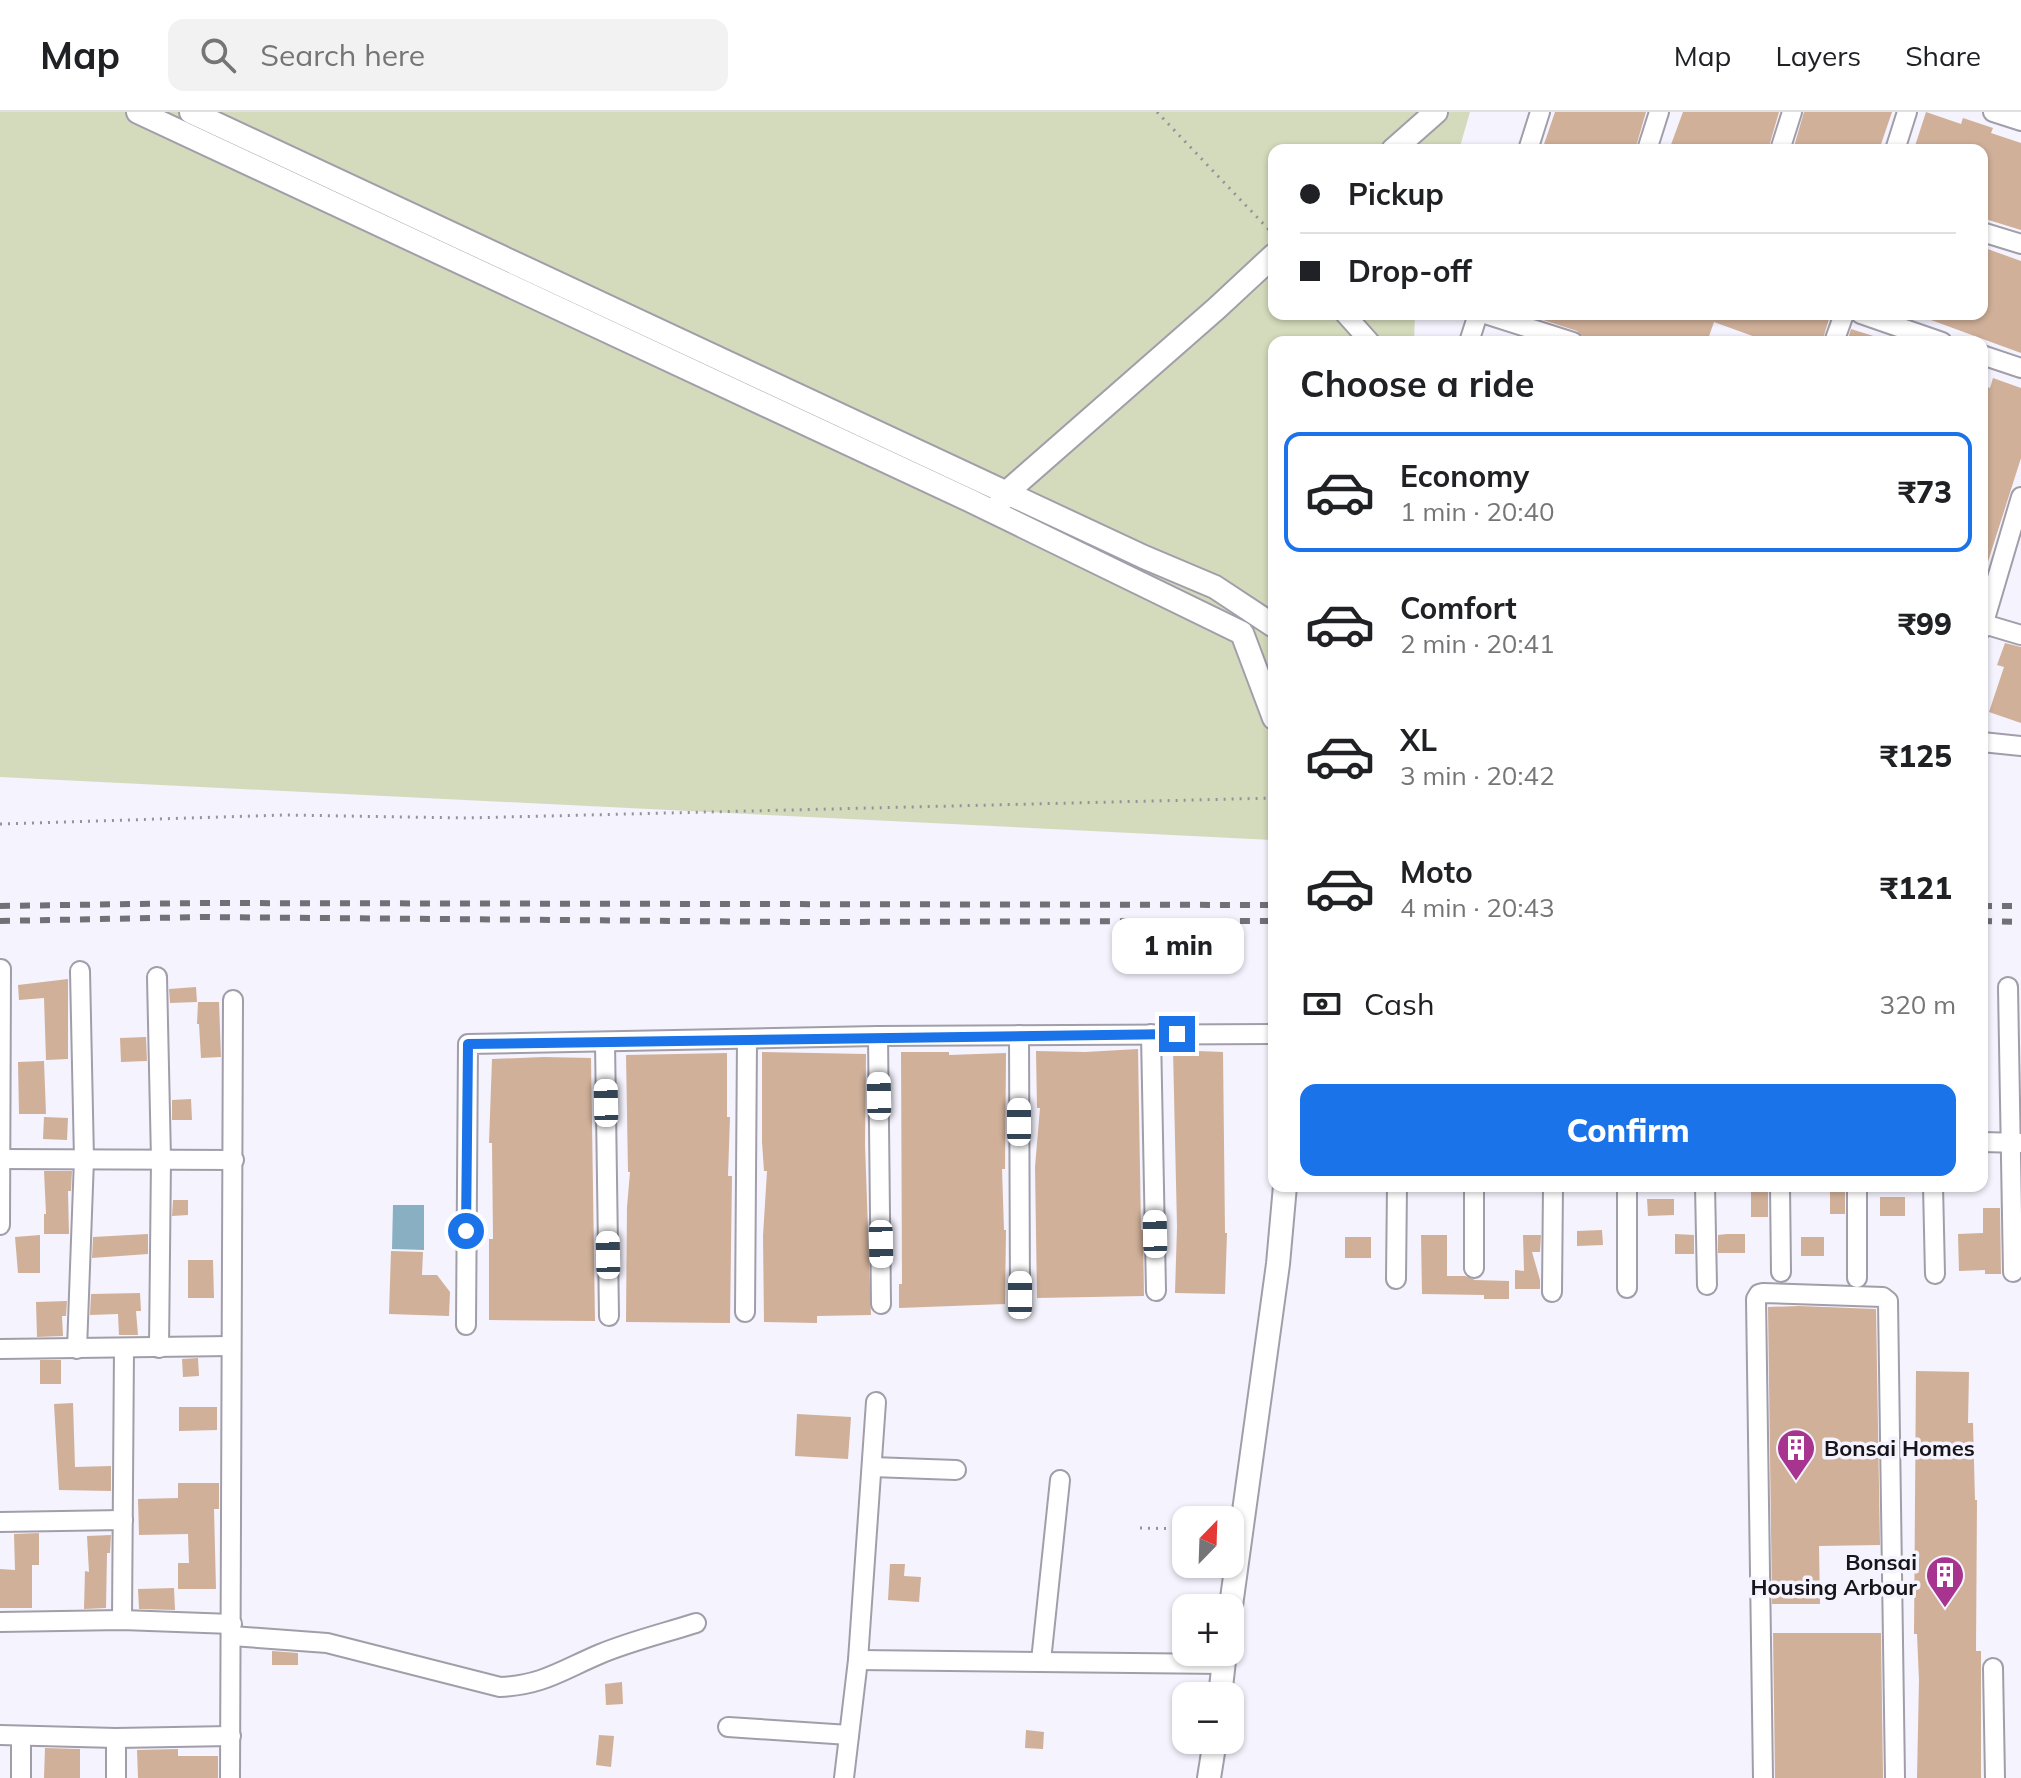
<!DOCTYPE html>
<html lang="en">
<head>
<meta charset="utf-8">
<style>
	body { margin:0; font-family:Mulish,sans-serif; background:#f2f2f2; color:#202124; height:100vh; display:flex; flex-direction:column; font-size:30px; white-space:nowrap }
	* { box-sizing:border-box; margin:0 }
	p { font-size:26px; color:#757577 }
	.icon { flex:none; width:44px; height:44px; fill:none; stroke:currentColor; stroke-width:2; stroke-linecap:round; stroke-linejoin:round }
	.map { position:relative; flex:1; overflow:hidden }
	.details { position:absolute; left:1268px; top:224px; width:720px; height:856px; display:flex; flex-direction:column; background:#fff; border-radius:16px; box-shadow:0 2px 6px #0004 }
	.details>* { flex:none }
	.guide { position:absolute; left:1268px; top:32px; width:720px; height:176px; border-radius:16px; box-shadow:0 2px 6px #0004; display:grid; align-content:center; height:176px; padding:0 32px; background:#fff }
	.needle { width:52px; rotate:23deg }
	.buttons { position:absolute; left:1172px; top:1394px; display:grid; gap:16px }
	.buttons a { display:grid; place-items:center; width:72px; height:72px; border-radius:16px; background:#fff; box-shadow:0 2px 6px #0004; font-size:40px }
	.end { position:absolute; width:36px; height:36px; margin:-18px; border:10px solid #1a73e8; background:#fff; box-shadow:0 0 0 4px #fff }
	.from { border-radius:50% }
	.bubble { position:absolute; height:56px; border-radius:16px; background:#fff; box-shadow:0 2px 6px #0004; font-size:26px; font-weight:800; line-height:56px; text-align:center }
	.car { position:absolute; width:24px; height:48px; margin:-24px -12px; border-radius:10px; box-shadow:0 0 6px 2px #0007; background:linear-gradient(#fff 24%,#345 0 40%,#fff 0 76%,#345 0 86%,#fff 0) }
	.guide b { display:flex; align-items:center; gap:28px; height:76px; font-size:30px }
	.guide b+b { border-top:2px solid #e0e0e0 }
	.guide i { width:20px; height:20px; background:#202124 }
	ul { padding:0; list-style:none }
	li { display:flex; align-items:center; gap:24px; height:120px; margin:0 16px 12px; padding:0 16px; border:4px solid transparent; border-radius:16px }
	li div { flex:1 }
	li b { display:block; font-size:30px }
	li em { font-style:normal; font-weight:800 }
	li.active { border-color:#1a73e8 }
	li>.icon { width:72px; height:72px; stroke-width:1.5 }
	h2 { padding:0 32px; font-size:36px; line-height:96px }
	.pay { display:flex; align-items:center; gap:20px; height:88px; padding:0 32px; font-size:30px }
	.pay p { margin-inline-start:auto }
	.action { display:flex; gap:16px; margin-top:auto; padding:16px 32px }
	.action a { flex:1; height:92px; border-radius:16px; background:#1a73e8; color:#fff; font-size:32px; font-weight:800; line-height:92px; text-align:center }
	header { display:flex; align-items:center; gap:48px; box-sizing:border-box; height:112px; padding:0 40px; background:#fff; border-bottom:2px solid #e0e0e0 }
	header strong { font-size:38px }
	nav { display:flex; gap:44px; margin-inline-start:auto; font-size:28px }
	.search { width:560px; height:72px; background:#f2f2f2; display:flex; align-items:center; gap:20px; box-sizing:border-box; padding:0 28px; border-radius:16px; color:#757577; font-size:30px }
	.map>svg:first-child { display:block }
</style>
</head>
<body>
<header>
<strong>Map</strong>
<div class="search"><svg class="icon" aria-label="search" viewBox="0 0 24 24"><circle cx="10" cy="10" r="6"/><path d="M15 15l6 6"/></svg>Search here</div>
<nav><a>Map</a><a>Layers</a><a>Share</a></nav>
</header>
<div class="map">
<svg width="2021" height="1666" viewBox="0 0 2021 1666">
	<rect width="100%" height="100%" fill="#f5f3fd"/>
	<!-- green -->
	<path fill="#d4dbbc" d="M0 0H1470L1459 38H1274V202H1415L1414 230H1274V728L0 665Z"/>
	<!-- water -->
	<path fill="#89b0c2" d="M393 1093H424V1138L392 1137Z"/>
	<!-- building -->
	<g fill="#d0b099">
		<path d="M1555 0H1646L1635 38H1542Z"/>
		<path d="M1683 0H1779L1768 38H1669Z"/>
		<path d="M1804 0H1892L1879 38H1793Z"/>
		<path d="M1926 0 1961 12 1963 6 1993 16 1991 21 2021 31V118L1982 106V38H1927L1915 34Z"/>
		<path d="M1982 135 2021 149V241L1920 204 1982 202Z"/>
		<path d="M1814 202 1829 207 1822 230H1769L1714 210 1707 230H1597L1584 225 1577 219 1528 203Z"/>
		<path d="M1851 217 1883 227 1882 230H1847Z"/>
		<path d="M1993 266 2021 276V346L1985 459H1982V273L1990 276Z"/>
		<path d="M2005 531 2021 535V611L1989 600 2004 555 1997 553Z"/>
		<path d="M68 867V947L46 948 44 886 19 888 18 873Z"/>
		<path d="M196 875 197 890 170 891 169 877Z"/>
		<path d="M198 890H219L221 945 201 946 199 912H197Z"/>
		<path d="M146 925 147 949 121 950 120 926Z"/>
		<path d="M1138 937 1141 1118H1143L1144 1184 1037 1186 1035 1055 1040 996H1037L1036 939 1085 940Z"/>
		<path d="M1173 938 1223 940 1225 1121H1227L1225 1182 1175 1181 1177 1115Z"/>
		<path d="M762 940 866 942 865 1032 871 1203 817 1204V1211L764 1210 763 1124 767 1059H764L762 1030Z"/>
		<path d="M901 940H949V943L1006 941 1005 1057H1002L1004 1118H1006L1005 1192 899 1196V1172H902Z"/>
		<path d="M727 941V1005H730L728 1064H732L730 1211 626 1210 627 1095 630 1060H628L626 943Z"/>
		<path d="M544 945 591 946 595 1209 489 1208V1127H493L492 1031H489L492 947Z"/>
		<path d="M44 949 46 1002H19L18 950Z"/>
		<path d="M191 987 192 1008H172V988Z"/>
		<path d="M44 1005 68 1006 67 1028 43 1027Z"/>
		<path d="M44 1059H72L71 1079H68L69 1122H44V1102H46Z"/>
		<rect x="1751" y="1074" width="17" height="31"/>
		<rect x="1830" y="1074" width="15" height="28"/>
		<rect x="1880" y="1085" width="25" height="19"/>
		<path d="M1647 1087H1674V1103L1648 1104Z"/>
		<path d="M173 1088H188V1103L172 1104Z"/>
		<path d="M1983 1096H2000L2001 1162H1985V1158L1959 1159 1958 1122 1983 1121Z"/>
		<path d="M1602 1118 1603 1133 1577 1134V1119Z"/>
		<path d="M148 1122V1142L92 1146 93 1125Z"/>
		<path d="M1675 1122 1694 1123V1142H1675Z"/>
		<path d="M1727 1122H1745V1141H1718V1123Z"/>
		<path d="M40 1123V1161H18L15 1125Z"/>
		<path d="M1421 1123H1447V1164H1465L1475 1168 1509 1169V1187H1484V1183L1422 1182Z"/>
		<path d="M1523 1123H1541L1540 1140H1532L1540 1168V1177H1515V1158L1524 1159Z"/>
		<rect x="1345" y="1125" width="26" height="21"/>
		<rect x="1801" y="1125" width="23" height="19"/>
		<path d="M391 1139 423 1140 422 1163H437L450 1180 449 1204 389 1202Z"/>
		<path d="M188 1148H213L214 1186H188Z"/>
		<path d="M140 1181 141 1199H136L138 1223H119L118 1202 90 1203 91 1182Z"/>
		<path d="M67 1189 66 1204H62L63 1224 37 1225 36 1190Z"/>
		<path d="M1799 1194 1876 1197 1880 1433 1819 1434 1820 1492H1772L1768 1195Z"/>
		<path d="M198 1246 199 1264 183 1265 182 1247Z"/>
		<rect x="40" y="1248" width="21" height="24"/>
		<path d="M1916 1259 1969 1260 1968 1311H1973L1975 1388H1977L1976 1539H1981V1666H1917L1919 1568 1917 1522H1914Z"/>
		<path d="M73 1291 75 1355 111 1354V1379L59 1378 54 1292Z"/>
		<path d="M179 1295H217V1318L179 1319Z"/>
		<path d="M797 1302 851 1305 848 1347 795 1344Z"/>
		<path d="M178 1371H219V1397H214L216 1477H178V1451H189L188 1422 139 1423 138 1387 178 1386Z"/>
		<path d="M39 1421V1453H32V1496H0V1457L15 1458 14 1422Z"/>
		<path d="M111 1423 110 1441H107L106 1496 84 1497 85 1459 89 1460 87 1424Z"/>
		<path d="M890 1452H905L904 1464 921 1465 919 1490 888 1488Z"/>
		<path d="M174 1476 175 1498 139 1497 138 1477Z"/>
		<path d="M1773 1521H1881L1883 1666H1775Z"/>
		<path d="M272 1539 298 1541V1553H272Z"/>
		<path d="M622 1570 623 1592 606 1593 605 1572Z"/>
		<path d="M1026 1618 1044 1620 1043 1637 1025 1636Z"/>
		<path d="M599 1623 614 1624 611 1655 596 1653Z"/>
		<path d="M45 1636 80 1637V1666H44Z"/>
		<path d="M178 1637V1644H218V1666H138L137 1638Z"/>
	</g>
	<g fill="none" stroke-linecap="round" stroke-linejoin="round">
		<!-- minor casing -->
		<g stroke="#a19eaa" stroke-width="22">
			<g id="minor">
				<path d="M1993 0 2021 9"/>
				<path d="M1528 38 1540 0"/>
				<path d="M1647 38 1659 0"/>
				<path d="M1780 38 1792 0"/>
				<path d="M1895 38 1907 0"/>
				<path d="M1982 120 2021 132"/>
				<path d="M1345 202 1370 230"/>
				<path d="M1485 202 1573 230"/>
				<path d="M1861 202 1942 230"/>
				<path d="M1469 230 1478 202"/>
				<path d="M1834 230 1844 202"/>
				<path d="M1982 243 2021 256"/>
				<path d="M1984 512 2021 523"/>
				<path d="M1982 517 2021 385"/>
				<path d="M1982 630 2021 634"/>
				<path d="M157 865 161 1047 159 1236"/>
				<path d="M2008 875 2013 1160"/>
				<path d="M1151 922 1156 1179"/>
				<path d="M1019 923 1020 1183"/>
				<path d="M878 924 881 1192"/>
				<path d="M605 930 609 1204"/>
				<path d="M1982 1030 2021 1031"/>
				<path d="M0 1047 234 1048"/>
				<path d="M1474 1074V1156"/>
				<path d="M1705 1074 1707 1173"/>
				<path d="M1780 1074 1781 1160"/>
				<path d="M1857 1074V1166"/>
				<path d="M1933 1074 1935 1162"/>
				<path d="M0 1113 1 857"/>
				<path d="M1396 1167 1397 1074"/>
				<path d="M1627 1176V1074"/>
				<path d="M1552 1180 1553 1074"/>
				<path d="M745 1200 747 928"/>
				<path d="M466 1213 468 932 878 924 1274 922"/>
				<path d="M0 1237 231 1234"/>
				<path d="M77 1237 84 1047 80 859"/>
				<path d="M872 1355 956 1358"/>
				<path d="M0 1410 123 1408"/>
				<path d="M122 1508 124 1236"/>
				<path d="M0 1510 122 1508 232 1512"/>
				<path d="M232 1524 327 1531 500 1575C543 1573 562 1558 600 1542 631 1529 665 1521 696 1511"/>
				<path d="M858 1548 1224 1552"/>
				<path d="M1041 1549 1060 1368"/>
				<path d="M1993 1556 1995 1666"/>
				<path d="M728 1615 849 1623"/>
				<path d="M0 1623 116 1626 231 1624"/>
				<path d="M116 1626V1666"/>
				<path d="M21 1666V1624"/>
				<path d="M230 1666 233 888"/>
				<path d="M844 1666 858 1548 876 1290"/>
				<path d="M1763 1666 1756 1187 1759 1182 1763 1181 1883 1185 1888 1189 1895 1666"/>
			</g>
		</g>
		<!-- tertiary casing -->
		<g stroke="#a19eaa" stroke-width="26">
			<g id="tertiary">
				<path d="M138 0 969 388 1242 521 1274 606"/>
				<path d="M191 0 1144 445 1215 475 1274 514"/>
				<path d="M1393 38 1436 0"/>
				<path d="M1001 389 1007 380 1217 196 1274 143"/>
				<path d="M1230 1501 1278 1152 1285 1074"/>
				<path d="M1220 1584 1225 1540"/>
				<path d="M1209 1666 1215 1628"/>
			</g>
		</g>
		<!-- path -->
		<g stroke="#95939a" stroke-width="3" stroke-dasharray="2 6" stroke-linecap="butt">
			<path d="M1157 0 1273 122"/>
			<path d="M0 712 284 703 466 706 1274 686"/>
			<path d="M1140 1416 1186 1417"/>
		</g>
		<!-- minor -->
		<use href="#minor" stroke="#fff" stroke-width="18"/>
		<!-- tertiary -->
		<use href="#tertiary" stroke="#fff" stroke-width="22"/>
		<!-- rail -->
		<g stroke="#727077" stroke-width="6" stroke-dasharray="10 10" stroke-linecap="butt">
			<path d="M0 794 202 791 1274 793"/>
			<path d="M1982 794H2021"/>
			<path d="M0 809 204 805 803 810 1274 809"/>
			<path d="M1982 809 2021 810"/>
		</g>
	</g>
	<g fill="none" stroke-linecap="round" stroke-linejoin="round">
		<!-- route -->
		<path stroke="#1a73e8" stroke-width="10" d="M466 1119 468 932 1177 922"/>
	</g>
	<!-- icons -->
	<defs>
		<g id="building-pin" transform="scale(2)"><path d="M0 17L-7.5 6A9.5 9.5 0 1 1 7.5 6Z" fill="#a7348e" stroke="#f5f3fd"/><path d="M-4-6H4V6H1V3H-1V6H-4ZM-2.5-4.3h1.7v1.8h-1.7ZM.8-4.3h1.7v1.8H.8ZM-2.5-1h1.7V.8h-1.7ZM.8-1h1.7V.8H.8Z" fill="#fff"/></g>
	</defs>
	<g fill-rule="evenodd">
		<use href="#building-pin" x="1796" y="1336"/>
		<use href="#building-pin" x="1945" y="1463"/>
	</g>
	<g text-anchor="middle" stroke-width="7" stroke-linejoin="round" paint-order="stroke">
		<!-- poi labels -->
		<g font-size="22" font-weight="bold" fill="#17151a" stroke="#f5f3fd" text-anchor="start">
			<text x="1824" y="1344">Bonsai Homes</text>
			<text x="1917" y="1458" text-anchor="end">Bonsai<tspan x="1917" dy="25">Housing Arbour</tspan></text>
		</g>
	</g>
</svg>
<div class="buttons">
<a><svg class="needle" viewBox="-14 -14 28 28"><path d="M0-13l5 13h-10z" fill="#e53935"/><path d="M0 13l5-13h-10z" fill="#757577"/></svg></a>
<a>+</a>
<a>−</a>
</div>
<i class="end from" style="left:466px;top:1119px"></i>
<i class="end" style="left:1177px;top:922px"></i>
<div class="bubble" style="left:1112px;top:806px;width:132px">1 min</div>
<i class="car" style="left:879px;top:984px;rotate:359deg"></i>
<i class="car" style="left:606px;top:991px;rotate:359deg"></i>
<i class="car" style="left:1019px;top:1010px;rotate:0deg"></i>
<i class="car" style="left:1155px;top:1122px;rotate:359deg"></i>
<i class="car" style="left:881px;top:1132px;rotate:179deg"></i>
<i class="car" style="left:608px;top:1143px;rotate:359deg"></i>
<i class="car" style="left:1020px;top:1183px;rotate:0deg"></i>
<div class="guide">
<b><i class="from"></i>Pickup</b>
<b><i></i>Drop-off</b>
</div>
<section class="details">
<h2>Choose a ride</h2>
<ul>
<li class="active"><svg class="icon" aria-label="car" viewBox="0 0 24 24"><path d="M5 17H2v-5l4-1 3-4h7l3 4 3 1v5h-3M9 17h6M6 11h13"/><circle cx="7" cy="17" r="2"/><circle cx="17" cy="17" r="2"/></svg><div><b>Economy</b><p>1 min · 20:40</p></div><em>₹73</em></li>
<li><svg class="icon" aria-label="car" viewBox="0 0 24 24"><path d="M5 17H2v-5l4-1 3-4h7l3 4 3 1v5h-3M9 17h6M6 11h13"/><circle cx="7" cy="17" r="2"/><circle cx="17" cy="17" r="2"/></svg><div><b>Comfort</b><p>2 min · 20:41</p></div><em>₹99</em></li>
<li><svg class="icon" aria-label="car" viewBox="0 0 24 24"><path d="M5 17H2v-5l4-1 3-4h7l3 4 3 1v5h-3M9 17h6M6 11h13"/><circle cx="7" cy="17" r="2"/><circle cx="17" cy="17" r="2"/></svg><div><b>XL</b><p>3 min · 20:42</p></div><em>₹125</em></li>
<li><svg class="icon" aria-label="car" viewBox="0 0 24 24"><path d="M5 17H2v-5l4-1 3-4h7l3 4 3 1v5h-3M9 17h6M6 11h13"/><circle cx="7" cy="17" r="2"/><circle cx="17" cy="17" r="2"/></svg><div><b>Moto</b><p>4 min · 20:43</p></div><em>₹121</em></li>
</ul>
<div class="pay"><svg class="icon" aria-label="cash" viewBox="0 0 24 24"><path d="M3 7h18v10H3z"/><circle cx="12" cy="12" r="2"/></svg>Cash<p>320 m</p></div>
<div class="action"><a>Confirm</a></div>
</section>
</div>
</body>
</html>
